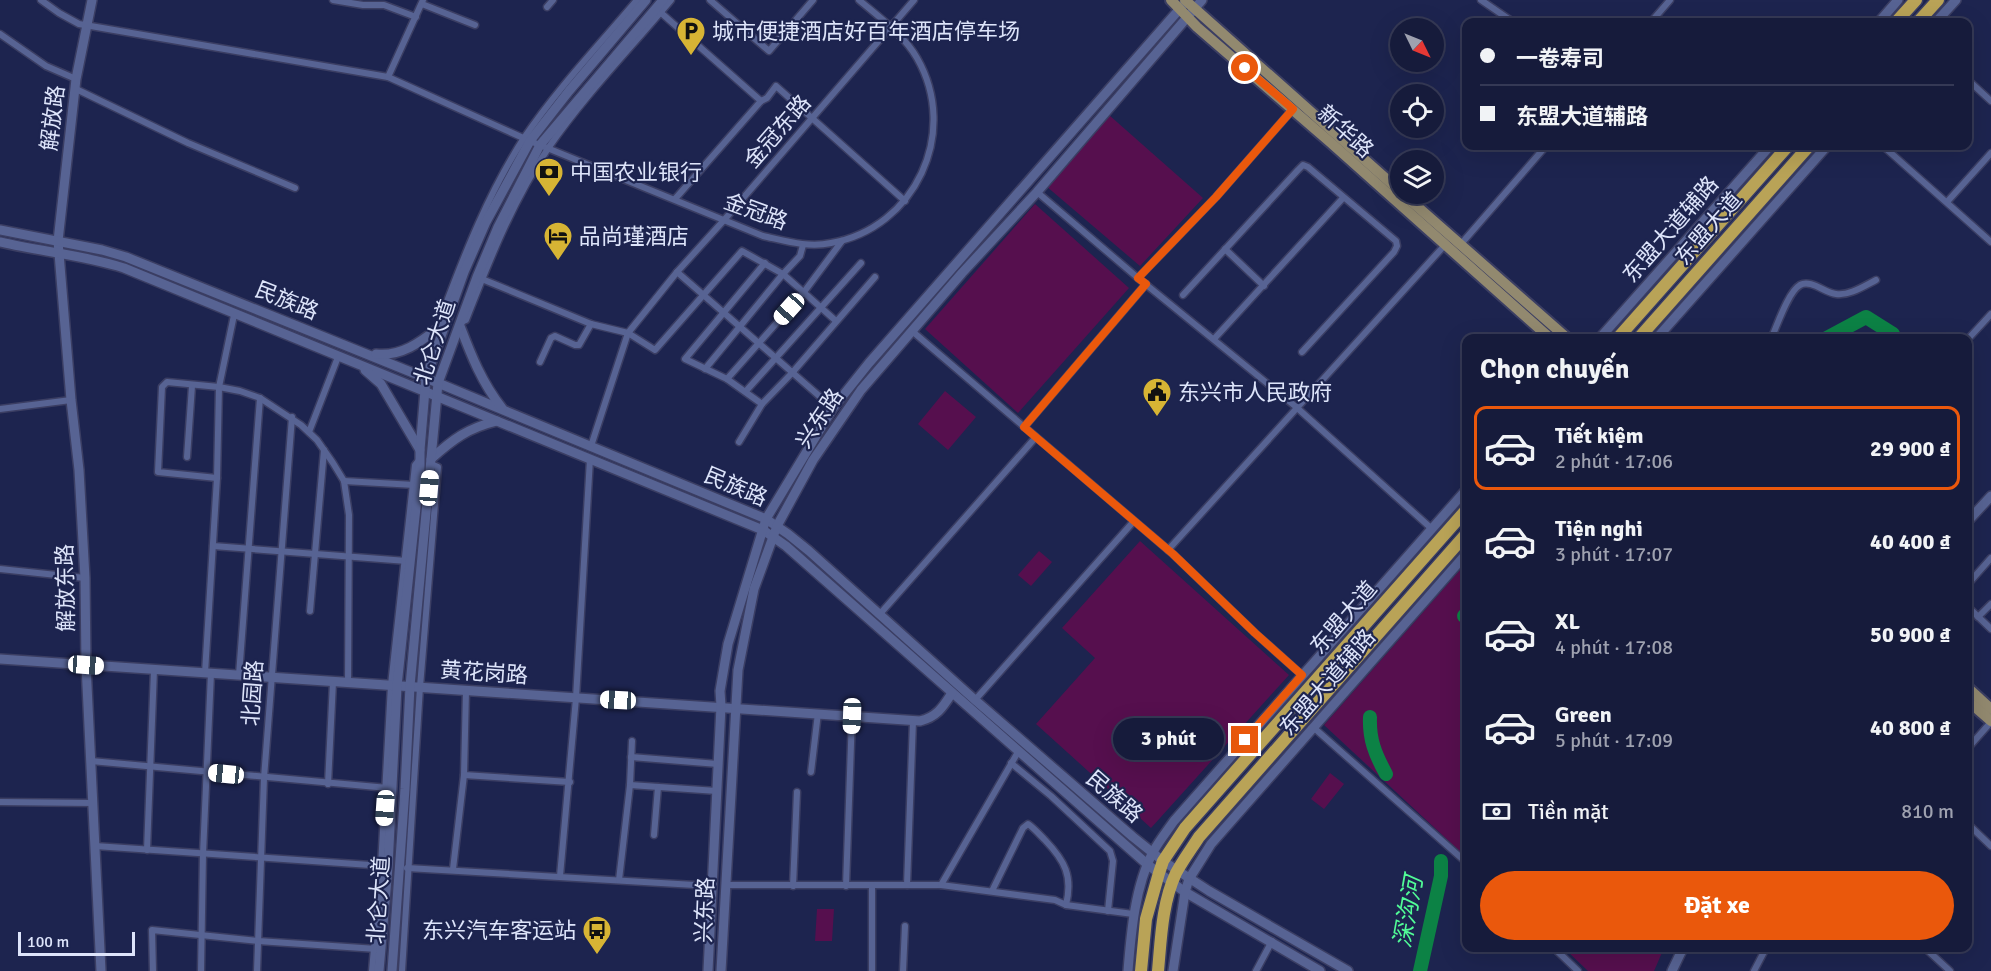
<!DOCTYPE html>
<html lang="vi">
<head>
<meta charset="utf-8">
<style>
	body { margin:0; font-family:Signika,"Noto Sans SC",sans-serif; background:#1f2442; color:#f1f3f6; height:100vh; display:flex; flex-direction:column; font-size:22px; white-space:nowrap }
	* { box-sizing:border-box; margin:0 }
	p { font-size:20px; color:#9ea1af }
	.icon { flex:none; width:33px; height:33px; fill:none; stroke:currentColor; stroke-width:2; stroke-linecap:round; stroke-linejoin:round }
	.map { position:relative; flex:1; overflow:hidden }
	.drawer { position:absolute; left:1462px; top:334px; width:510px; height:618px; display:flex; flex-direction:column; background:#161b3b; border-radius:12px; box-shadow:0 6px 24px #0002,0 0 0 2px #353955 }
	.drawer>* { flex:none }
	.guide { position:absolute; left:1462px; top:18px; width:510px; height:132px; border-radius:12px; box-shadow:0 6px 24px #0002,0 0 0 2px #353955; display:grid; align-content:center; height:132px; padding:0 18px; background:#161b3b }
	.needle { width:39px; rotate:133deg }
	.controls { position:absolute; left:1390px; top:18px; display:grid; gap:12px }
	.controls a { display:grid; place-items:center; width:54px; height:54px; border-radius:50%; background:#161b3b; box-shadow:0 6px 24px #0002,0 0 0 2px #353955; font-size:30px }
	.scale { position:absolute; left:18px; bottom:15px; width:117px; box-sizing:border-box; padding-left:6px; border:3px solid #dde4fa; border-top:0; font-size:16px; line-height:21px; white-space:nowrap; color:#dde4fa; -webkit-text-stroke:4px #1d244f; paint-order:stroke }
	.end { position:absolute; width:27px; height:27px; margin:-14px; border:8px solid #ea580c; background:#fff; box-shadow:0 0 0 3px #fff }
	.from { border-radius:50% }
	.bubble { position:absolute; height:42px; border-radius:21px; background:#161b3b; box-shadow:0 6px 24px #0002,0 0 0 2px #353955; font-size:20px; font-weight:800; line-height:42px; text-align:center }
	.car { position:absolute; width:18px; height:36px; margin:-18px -9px; border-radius:8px; box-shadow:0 0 4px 2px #0007; background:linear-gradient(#fff 24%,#345 0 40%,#fff 0 76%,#345 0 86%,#fff 0) }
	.guide b { display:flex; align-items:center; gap:21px; height:57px; font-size:22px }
	.guide b+b { border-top:2px solid #353955 }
	.guide i { width:15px; height:15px; background:#f1f3f6 }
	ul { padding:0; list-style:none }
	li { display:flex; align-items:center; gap:18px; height:84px; margin:0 12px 9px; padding:0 6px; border:3px solid transparent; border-radius:12px }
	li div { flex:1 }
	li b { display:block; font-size:22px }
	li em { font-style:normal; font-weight:800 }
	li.selected { border-color:#ea580c }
	li>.icon { width:54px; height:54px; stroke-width:1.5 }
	h2 { padding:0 18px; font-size:27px; line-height:72px }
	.pay { display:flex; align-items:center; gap:15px; height:66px; padding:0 18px; font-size:22px }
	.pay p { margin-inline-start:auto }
	.button { display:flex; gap:12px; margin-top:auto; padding:12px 18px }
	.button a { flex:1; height:69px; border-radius:36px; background:#ea580c; color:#fff; font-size:24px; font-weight:800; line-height:69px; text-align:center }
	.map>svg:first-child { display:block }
</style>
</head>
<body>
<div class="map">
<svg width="1991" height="971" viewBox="0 0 1991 971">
	<rect width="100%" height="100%" fill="#1d244f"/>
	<!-- green -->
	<g fill="#560f4e">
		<path d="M1109 115 1203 198 1140 266 1046 186Z"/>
		<path d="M1035 204 1129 288 1018 413 925 329Z"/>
		<path d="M945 391 976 417 948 450 918 424Z"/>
		<path d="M1140 541 1289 675 1151 828 1036 724 1095 658 1062 628Z"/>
		<path d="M1039 551 1052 562 1031 586 1018 575Z"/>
		<path d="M1467 562V858L1324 725Z"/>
		<path d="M1330 773 1344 784 1324 809 1311 799Z"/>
		<path d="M817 909H834L832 941H815Z"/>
		<path d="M1564 948H1664L1654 971H1588Z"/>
	</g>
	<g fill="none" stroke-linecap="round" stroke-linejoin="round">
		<!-- river -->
		<g stroke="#0c8245" stroke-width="14">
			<path d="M1825 339 1866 317 1893 334 1895 339"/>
			<path d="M1464 616 1467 615"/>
			<path d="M1370 717C1369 739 1375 754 1386 774"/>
			<path d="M1420 971 1441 876V861"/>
		</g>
		<!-- street casing -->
		<g stroke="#3b3e63" stroke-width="9">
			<g id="street">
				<path d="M41 0 59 13 79 24 388 77 530 141 763 236C786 241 808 248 831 243 915 228 960 133 917 58 904 35 879 17 859 0"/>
				<path d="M333 0 363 5H384L416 17"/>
				<path d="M710 0 769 51 813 0"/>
				<path d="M1481 0 1513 22"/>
				<path d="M422 4 475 25"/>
				<path d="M547 7 553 0"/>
				<path d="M659 11 761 101 675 199"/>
				<path d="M1651 22 1670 0"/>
				<path d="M0 34 46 66 76 79"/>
				<path d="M388 77 423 0"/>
				<path d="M1968 80 1991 101"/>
				<path d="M76 89 188 143 295 188"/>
				<path d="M761 101 767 98 776 86 905 201"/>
				<path d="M1883 146 1991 242"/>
				<path d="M1037 192 1138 278 1295 406 1432 529"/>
				<path d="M1947 202 1991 153"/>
				<path d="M1461 244 1546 146"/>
				<path d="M1225 249 1264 286"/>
				<path d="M677 272 833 408"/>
				<path d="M477 277 591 324 628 333 655 350 742 251 783 274 836 321"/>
				<path d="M1138 278 1216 197 1293 109"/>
				<path d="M1183 295 1298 170 1303 165 1308 167 1396 241 1397 246 1394 252 1302 352"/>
				<path d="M448 317 443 312C465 253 489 192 524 138 557 89 599 45 637 0"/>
				<path d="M461 322 466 320C489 261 513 200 549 147 585 95 630 49 671 0"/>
				<path d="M912 331 1173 554 1255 633 1302 675"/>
				<path d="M1214 339 1343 198"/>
				<path d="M1771 339C1777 326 1788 292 1800 285 1811 279 1825 293 1836 294 1849 296 1864 286 1876 280"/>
				<path d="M1968 339 1991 314"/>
				<path d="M540 362 551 338 555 336 575 345H579L591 324"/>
				<path d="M705 369 783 274 800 256 803 245"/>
				<path d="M727 379 804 292 842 241"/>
				<path d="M746 391 861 263"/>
				<path d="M762 404 727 379 685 359 765 263"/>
				<path d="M0 409 71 400"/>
				<path d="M1024 427 1146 284"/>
				<path d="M309 432 338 357"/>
				<path d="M739 442 762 404 792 373 875 277"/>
				<path d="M591 446 628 333 677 272 725 219 914 0"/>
				<path d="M187 457 192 386"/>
				<path d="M217 478 158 472 162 387 167 382 219 387 240 391 260 398 301 425 317 440 333 463 344 481 349 515 348 683"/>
				<path d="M344 481 415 485"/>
				<path d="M213 546 407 561"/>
				<path d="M1168 550 1444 246"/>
				<path d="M0 569 85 578"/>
				<path d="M1968 584 1991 558"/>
				<path d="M1968 607 1991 629"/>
				<path d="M310 611 324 450"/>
				<path d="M879 615 1036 437"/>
				<path d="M1978 617 1991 604"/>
				<path d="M205 673 217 478 219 387 234 315"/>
				<path d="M239 675 260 398"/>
				<path d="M466 691 464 775 570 782"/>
				<path d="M975 700 1134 521"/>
				<path d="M1313 727 1467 863"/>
				<path d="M1968 748 1991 722"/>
				<path d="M631 757 718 764"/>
				<path d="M91 761 388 788"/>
				<path d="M1011 763 1051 796 1110 851 1113 861 1108 911"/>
				<path d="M811 772 818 713"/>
				<path d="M328 784 333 682"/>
				<path d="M630 785 717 791"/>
				<path d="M0 802 93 803"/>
				<path d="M1968 824 1991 846"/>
				<path d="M654 835 658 787"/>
				<path d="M95 846 385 866"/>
				<path d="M147 850 154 670"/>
				<path d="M407 868 712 886"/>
				<path d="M453 869 464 775"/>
				<path d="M560 876 576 698 590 459"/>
				<path d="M619 880 630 785 632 741"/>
				<path d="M725 885H941L1018 752"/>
				<path d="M907 885 913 721"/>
				<path d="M941 885 1055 900 1066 905C1073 876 1065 861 1045 840 1040 835 1034 828 1028 824L1023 828 992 891"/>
				<path d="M793 886 797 792"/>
				<path d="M846 886 852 716"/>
				<path d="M872 886V971"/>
				<path d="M1066 905 1133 914"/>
				<path d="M1554 948 1578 971"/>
				<path d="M1925 948 1950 971"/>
				<path d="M153 971 152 930 258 941 377 949"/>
				<path d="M201 971 203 854 211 673"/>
				<path d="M257 971 264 778 292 417"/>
				<path d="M372 971 381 866 391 685 415 465 419 460"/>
				<path d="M402 971 420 687 438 467 431 464"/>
				<path d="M903 971 905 926"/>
				<path d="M1256 971 1272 941"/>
				<path d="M1754 971 1766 948"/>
			</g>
		</g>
		<!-- secondary casing -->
		<g stroke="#3b3e63" stroke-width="12">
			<g id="secondary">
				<path d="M92 0 76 79 58 241 71 400 79 470 85 578 86 665 101 971"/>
				<path d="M1879 22 1898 0"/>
				<path d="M1936 22 1956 0"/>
				<path d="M0 230 102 250 126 257 438 383 766 519 788 534 809 551 975 700 1133 837 1163 861 1209 891 1348 971"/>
				<path d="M0 242C42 252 84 255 124 268L763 530 786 546 1148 865 1185 892 1320 971"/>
				<path d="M460 326C471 355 482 383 502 408"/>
				<path d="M1599 339 1770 146"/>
				<path d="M1656 339 1827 146"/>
				<path d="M376 354C404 357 424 339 445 323"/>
				<path d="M365 370 381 384 420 450"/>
				<path d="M431 459C453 439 468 428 497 421"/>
				<path d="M1968 521 1991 496"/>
				<path d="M0 659C307 680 614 699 920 721 937 717 943 707 952 693"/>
				<path d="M379 971 388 867 397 686 420 470V450L426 378 464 272 486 222 530 141 569 91 646 0"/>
				<path d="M392 971 405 789 410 686 438 383 477 277 498 227 540 145 663 0"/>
				<path d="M708 971 721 706 720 691 728 644 766 519 833 408 869 363 1184 4"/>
				<path d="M721 971 738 670 754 589 777 526 813 460 861 390 962 273 1037 192 1202 0"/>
				<path d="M1128 971C1131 933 1135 886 1153 852 1159 841 1167 831 1174 821L1467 489"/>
				<path d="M1173 971 1185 892 1189 879 1211 844 1467 553"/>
				<path d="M1672 971 1683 948"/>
			</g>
		</g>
		<!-- primary casing -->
		<g stroke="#3b3e63" stroke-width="14">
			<g id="primary">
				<path d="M1171 0 1197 27 1330 142 1551 339"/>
				<path d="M1185 0 1401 192"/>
				<path d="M1403 194 1568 339"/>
				<path d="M1968 688 1991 709"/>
				<path d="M1968 701 1991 721"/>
			</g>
		</g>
		<!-- highway casing -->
		<g stroke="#3b3e63" stroke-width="15">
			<g id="highway">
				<path d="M1896 22 1916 0"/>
				<path d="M1918 22 1938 0"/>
				<path d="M1617 339 1788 146"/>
				<path d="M1638 339 1809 146"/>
				<path d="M1141 971 1146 919 1159 873 1163 861 1185 828 1467 509"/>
				<path d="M1158 971C1161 938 1162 903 1176 873 1183 860 1192 848 1199 837L1467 533"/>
			</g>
		</g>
		<!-- street -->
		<use href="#street" stroke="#576393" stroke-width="6"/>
		<!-- secondary -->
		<use href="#secondary" stroke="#576393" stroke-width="9"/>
		<!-- primary -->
		<use href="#primary" stroke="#92896f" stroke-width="10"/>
		<!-- highway -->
		<use href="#highway" stroke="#b9a357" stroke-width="12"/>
	</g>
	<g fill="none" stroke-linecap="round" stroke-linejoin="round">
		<!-- route -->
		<path stroke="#ea580c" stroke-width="8" d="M1245 68 1293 109 1216 197 1138 278 1146 284 1024 427 1173 554 1255 633 1302 675 1245 740"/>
	</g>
	<!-- icons -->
	<defs>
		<g id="parking-pin" transform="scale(1.5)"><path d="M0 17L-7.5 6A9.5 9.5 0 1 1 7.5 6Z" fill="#d7b434" stroke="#1d244f"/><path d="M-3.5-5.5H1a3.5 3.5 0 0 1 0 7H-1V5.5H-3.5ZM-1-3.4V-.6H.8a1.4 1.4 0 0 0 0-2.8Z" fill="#111"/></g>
		<g id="bank-pin" transform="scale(1.5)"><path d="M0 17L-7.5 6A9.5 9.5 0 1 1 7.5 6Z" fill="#d7b434" stroke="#1d244f"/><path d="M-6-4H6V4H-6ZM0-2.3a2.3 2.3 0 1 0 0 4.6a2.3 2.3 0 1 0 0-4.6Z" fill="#111"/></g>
		<g id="hotel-pin" transform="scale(1.5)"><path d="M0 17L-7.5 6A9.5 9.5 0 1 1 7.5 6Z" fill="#d7b434" stroke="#1d244f"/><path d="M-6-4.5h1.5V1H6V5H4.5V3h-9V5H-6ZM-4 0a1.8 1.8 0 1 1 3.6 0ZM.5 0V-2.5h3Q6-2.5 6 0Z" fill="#111"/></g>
		<g id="civic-pin" transform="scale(1.5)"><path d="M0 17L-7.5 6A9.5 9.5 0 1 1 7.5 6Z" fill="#d7b434" stroke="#1d244f"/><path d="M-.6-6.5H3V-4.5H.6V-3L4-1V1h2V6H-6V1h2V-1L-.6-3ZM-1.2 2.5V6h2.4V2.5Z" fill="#111"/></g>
		<g id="bus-pin" transform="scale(1.5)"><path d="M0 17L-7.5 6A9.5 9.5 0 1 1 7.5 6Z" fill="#d7b434" stroke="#1d244f"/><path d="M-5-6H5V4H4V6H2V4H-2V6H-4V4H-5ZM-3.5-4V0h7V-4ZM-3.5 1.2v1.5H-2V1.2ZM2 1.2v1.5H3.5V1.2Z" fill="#111"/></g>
	</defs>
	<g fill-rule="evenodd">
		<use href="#parking-pin" x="691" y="31"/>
		<use href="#bank-pin" x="549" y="172"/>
		<use href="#hotel-pin" x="558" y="236"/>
		<use href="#civic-pin" x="1157" y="392"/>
		<use href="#bus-pin" x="597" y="930"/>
	</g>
	<g text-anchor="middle" stroke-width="4.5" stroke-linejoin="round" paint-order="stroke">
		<!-- poi labels -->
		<g font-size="22" fill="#dde4fa" stroke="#1d244f" text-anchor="start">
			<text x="712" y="39">城市便捷酒店好百年酒店停车场</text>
			<text x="570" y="180">中国农业银行</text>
			<text x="579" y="244">品尚瑾酒店</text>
			<text x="1178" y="400">东兴市人民政府</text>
			<text x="576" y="938" text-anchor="end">东兴汽车客运站</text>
		</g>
		<!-- street labels -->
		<g font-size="22" fill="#dde4fa" stroke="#1d244f">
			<text transform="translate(52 118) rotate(-83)" y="8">解放路</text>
			<text transform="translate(777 131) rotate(-49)" y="8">金冠东路</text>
			<text transform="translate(1346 131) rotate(42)" y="8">新华路</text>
			<text transform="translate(756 211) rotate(20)" y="8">金冠路</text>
			<text transform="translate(1708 228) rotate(-49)" y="8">东盟大道</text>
			<text transform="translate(1670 229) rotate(-49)" y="8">东盟大道辅路</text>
			<text transform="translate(287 300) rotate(22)" y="8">民族路</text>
			<text transform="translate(434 342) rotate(-72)" y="8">北仑大道</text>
			<text transform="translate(819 418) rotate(-56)" y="8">兴东路</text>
			<text transform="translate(736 486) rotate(23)" y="8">民族路</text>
			<text transform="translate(65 588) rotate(-91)" y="8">解放东路</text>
			<text transform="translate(1343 617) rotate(-49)" y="8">东盟大道</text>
			<text transform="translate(484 672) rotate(4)" y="8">黄花岗路</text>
			<text transform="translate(1327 682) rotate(-49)" y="8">东盟大道辅路</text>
			<text transform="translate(252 693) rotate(-86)" y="8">北园路</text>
			<text transform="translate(1115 796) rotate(41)" y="8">民族路</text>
			<text transform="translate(378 900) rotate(-86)" y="8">北仑大道</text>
			<text transform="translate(704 910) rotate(-88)" y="8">兴东路</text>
		</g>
		<!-- water labels -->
		<g font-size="24" font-style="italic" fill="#51fc97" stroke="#1d244f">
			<text transform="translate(1408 912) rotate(-80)" y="8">深沟河</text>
		</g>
	</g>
</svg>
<div class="controls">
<a><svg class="needle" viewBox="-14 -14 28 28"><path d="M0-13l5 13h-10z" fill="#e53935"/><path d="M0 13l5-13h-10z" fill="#9ea1af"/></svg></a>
<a><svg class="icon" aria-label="locate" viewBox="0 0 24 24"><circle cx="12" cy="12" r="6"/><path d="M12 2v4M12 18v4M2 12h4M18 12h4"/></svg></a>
<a><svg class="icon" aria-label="layers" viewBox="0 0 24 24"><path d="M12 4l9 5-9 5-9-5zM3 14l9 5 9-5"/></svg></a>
</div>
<div class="scale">100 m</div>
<i class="end from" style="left:1245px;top:68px"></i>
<i class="end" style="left:1245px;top:740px"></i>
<div class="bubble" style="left:1113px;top:718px;width:111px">3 phút</div>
<i class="car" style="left:789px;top:309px;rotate:222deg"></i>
<i class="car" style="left:429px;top:488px;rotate:5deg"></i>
<i class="car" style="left:86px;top:665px;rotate:94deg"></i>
<i class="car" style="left:618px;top:700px;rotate:273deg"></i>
<i class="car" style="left:852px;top:716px;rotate:182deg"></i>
<i class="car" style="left:226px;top:774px;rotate:276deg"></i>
<i class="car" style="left:385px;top:808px;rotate:184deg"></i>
<div class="guide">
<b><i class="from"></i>一卷寿司</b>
<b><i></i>东盟大道辅路</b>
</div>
<section class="drawer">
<h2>Chọn chuyến</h2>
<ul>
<li class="selected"><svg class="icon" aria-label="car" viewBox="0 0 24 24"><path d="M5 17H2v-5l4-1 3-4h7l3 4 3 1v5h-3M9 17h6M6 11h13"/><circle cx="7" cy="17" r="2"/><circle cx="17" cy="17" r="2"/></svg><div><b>Tiết kiệm</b><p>2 phút · 17:06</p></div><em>29 900 ₫</em></li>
<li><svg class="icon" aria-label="car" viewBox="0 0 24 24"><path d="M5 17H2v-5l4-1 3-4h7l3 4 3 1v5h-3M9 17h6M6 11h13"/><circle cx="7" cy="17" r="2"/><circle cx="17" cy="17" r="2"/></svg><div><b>Tiện nghi</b><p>3 phút · 17:07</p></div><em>40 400 ₫</em></li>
<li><svg class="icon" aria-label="car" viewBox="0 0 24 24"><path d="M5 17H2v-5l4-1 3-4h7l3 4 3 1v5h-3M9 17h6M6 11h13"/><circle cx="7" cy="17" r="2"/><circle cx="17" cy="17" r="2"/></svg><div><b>XL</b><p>4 phút · 17:08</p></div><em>50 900 ₫</em></li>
<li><svg class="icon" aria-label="car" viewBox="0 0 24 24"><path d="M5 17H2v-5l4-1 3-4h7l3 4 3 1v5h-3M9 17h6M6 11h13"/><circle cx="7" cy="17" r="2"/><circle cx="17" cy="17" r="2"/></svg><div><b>Green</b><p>5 phút · 17:09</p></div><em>40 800 ₫</em></li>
</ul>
<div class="pay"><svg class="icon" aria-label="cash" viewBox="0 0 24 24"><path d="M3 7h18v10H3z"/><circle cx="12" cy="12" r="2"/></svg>Tiền mặt<p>810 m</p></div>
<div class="button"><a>Đặt xe</a></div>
</section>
</div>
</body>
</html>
